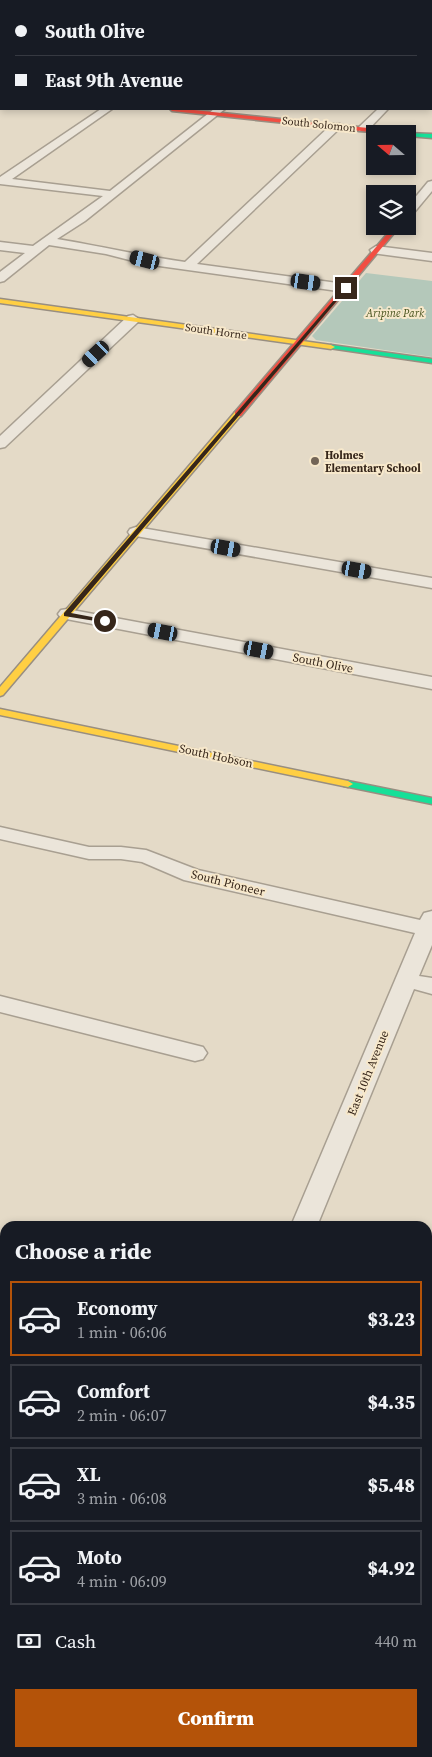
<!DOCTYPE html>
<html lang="en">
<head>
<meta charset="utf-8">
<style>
	body { margin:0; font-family:"Source Serif 4",serif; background:#242831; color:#f1f3f6; height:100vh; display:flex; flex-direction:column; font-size:19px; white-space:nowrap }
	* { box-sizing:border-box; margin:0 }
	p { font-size:16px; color:#9ea1a6 }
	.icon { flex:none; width:28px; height:28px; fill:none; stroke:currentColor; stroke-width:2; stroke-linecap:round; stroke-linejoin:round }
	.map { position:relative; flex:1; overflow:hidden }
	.drawer { position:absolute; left:0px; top:1221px; width:432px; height:536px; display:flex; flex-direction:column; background:#171b24; border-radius:15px 15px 0 0; box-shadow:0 2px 8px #0003 }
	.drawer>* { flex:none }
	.banner { position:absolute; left:0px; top:0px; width:432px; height:110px; box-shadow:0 2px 8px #0003; display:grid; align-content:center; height:110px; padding:0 15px; background:#171b24 }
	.needle { width:32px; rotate:290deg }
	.tools { position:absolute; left:366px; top:125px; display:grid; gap:10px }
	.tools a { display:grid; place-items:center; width:50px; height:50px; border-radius:0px; background:#171b24; box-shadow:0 2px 8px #0003; font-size:25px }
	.end { position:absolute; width:22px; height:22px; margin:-11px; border:6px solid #36261a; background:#fff; box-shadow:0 0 0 2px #fff }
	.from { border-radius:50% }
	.car { position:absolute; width:15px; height:30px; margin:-15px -8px; border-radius:6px; box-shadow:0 0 4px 1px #0007; background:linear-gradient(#222 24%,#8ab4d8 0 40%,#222 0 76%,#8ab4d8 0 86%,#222 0) }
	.banner b { display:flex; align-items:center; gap:18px; height:48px; font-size:19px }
	.banner b+b { border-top:1px solid #363941 }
	.banner i { width:12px; height:12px; background:#f1f3f6 }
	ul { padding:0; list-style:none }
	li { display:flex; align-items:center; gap:15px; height:75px; margin:0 10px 8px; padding:0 5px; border:2px solid #363941; border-radius:0px }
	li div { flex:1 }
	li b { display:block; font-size:19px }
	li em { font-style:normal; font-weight:800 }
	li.on { border-color:#b45309 }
	li>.icon { width:45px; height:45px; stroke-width:1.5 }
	h2 { padding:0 15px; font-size:22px; line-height:60px }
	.pay { display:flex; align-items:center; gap:12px; height:55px; padding:0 15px; font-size:19px }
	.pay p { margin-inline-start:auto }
	.button { display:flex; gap:10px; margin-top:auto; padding:10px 15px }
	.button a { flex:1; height:58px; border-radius:0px; background:#b45309; color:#fff; font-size:20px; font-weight:800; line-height:58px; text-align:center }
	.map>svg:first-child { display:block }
</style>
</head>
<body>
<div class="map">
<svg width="432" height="1757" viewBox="0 0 432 1757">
	<rect width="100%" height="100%" fill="#e4dac7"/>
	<!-- green -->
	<path fill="#d6d3a8" d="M40 1752H293V1753L292 1757H38Z"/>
	<!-- water -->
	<path fill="#b4c8ba" d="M366 273 432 281V357L316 340 312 336Z"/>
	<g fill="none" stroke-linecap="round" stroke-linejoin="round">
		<!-- street casing -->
		<g stroke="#a89f91" stroke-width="3">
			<g id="street">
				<rect x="431" y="37" width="1" height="6"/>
				<path d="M1 40V46L0 47V41Z"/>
				<path d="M432 58V64L431 65V58Z"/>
				<path d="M101 109H112L12 179 110 191 214 109H225L85 221 57 239C100 246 142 256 185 262L332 124H340V128L197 264 345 284 349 285 351 288 349 291 345 292 145 264 106 254 49 245 4 281 0 282V272L25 253 0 250V242L33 246 103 196 0 184V177Z"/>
				<path d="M378 109H388L367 131H359V127Z"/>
				<path d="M432 181V191L412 215 408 216V206L428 182Z"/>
				<path d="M376 246 432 253V261L372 253 370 250Z"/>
				<path d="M133 315 139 319 138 322 5 447 0 448V436L128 316Z"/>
				<path d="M136 527 432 578V588L130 535 128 532 130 529Z"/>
				<path d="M67 609 432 677V689L61 618 58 614 61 610Z"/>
				<path d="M0 827 89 847H121L146 850 198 870 420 920 424 913 432 911V945L419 976 432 978V994L414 989 317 1226H291L415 933 184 880 142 862 121 859H89L0 839Z"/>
				<path d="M0 996 195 1045 203 1047 207 1053 203 1059 195 1061 0 1012Z"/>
				<path d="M5 1737V1752H28L26 1757H0V1740Z"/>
			</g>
		</g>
		<!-- fast casing -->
		<g stroke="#988e81" stroke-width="3">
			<g id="fast">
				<path d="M0 89 1 90V92L0 93Z"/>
				<path d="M406 133 432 134V138L408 136Z"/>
				<path d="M331 345 432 359V363L329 348 327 347Z"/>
				<path d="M348 781 432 798V804L344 786 343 784 344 782Z"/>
			</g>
		</g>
		<!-- slow casing -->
		<g stroke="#988e81" stroke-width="3">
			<g id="slow">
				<path d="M0 299 331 345 335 347 331 349 0 303Z"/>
				<path d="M235 412 242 414 3 695 0 696V687Z"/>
				<path d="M0 709 348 781 353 784 348 787 0 715Z"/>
			</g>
		</g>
		<!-- jam casing -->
		<g stroke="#988e81" stroke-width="3">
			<g id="jam">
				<path d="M170 109H184L407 132 410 134 408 135V134H390L172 111Z"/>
				<path d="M394 226H400L241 416H235V412Z"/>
			</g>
		</g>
		<!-- street -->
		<use href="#street" fill="#ebe5da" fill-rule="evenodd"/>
		<!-- fast -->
		<use href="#fast" fill="#16e098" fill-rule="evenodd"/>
		<!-- slow -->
		<use href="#slow" fill="#ffcf43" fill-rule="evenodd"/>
		<!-- jam -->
		<use href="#jam" fill="#f24e42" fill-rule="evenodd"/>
	</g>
	<!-- route -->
	<path fill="#36261a" d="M346 286 347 289 71 613 108 620V623L64 616V613Z"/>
	<!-- markers -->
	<circle fill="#736557" stroke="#f7e8cb" stroke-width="2" cx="315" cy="461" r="5"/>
	<g text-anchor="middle" stroke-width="4" stroke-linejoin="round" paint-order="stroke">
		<!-- far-street labels -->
		<g font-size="11" fill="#36261a" stroke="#f7e8cb">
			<text transform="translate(319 124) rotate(6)" y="4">South Solomon</text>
			<text transform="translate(216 331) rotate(8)" y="4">South Horne</text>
		</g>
		<!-- far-park labels -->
		<g font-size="11" font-style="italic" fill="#49541f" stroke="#f7e8cb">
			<text x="395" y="317">Aripine Park</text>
		</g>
		<!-- far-poi labels -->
		<g font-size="11" font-weight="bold" fill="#36261a" stroke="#f7e8cb" text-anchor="start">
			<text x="325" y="459">Holmes<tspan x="325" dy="13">Elementary School</tspan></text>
		</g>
		<!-- street labels -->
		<g font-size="12" fill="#36261a" stroke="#f7e8cb">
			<text transform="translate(323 663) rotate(11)" y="4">South Olive</text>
			<text transform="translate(216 756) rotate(12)" y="4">South Hobson</text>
			<text transform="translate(228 883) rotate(14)" y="4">South Pioneer</text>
			<text transform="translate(368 1073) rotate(-68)" y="4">East 10th Avenue</text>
		</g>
	</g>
</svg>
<div class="tools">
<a><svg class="needle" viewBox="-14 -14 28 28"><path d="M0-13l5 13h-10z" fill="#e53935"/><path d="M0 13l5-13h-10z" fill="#9ea1a6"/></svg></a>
<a><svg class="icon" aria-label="layers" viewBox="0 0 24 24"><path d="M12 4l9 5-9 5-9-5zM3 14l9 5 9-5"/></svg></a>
</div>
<i class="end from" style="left:105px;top:621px"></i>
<i class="end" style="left:346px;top:288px"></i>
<i class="car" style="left:145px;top:260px;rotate:284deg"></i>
<i class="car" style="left:306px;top:282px;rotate:98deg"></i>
<i class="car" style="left:96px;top:354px;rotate:227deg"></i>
<i class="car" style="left:226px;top:548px;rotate:100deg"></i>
<i class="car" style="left:357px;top:570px;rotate:100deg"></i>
<i class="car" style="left:163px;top:632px;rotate:281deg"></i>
<i class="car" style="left:259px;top:650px;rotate:101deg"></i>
<div class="banner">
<b><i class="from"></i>South Olive</b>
<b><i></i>East 9th Avenue</b>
</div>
<section class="drawer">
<h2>Choose a ride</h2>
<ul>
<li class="on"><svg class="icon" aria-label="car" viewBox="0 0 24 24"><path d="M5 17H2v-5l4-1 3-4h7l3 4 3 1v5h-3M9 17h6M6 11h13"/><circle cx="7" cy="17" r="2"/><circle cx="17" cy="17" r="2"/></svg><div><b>Economy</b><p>1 min · 06:06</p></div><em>$3.23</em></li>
<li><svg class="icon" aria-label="car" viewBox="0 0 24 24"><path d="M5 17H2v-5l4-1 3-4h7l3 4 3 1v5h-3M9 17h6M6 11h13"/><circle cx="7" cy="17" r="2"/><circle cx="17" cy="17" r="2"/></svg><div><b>Comfort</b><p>2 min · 06:07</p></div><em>$4.35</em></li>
<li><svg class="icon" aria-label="car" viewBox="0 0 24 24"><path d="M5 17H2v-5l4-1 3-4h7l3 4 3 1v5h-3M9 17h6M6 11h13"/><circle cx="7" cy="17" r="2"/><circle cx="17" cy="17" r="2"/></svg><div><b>XL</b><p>3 min · 06:08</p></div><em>$5.48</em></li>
<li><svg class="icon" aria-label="car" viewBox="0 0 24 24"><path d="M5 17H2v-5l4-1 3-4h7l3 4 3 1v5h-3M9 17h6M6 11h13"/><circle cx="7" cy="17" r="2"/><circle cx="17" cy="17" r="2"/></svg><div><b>Moto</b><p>4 min · 06:09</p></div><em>$4.92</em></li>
</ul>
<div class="pay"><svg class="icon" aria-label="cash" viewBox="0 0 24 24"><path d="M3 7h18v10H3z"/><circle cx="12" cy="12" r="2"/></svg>Cash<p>440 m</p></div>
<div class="button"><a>Confirm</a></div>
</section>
</div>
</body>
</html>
